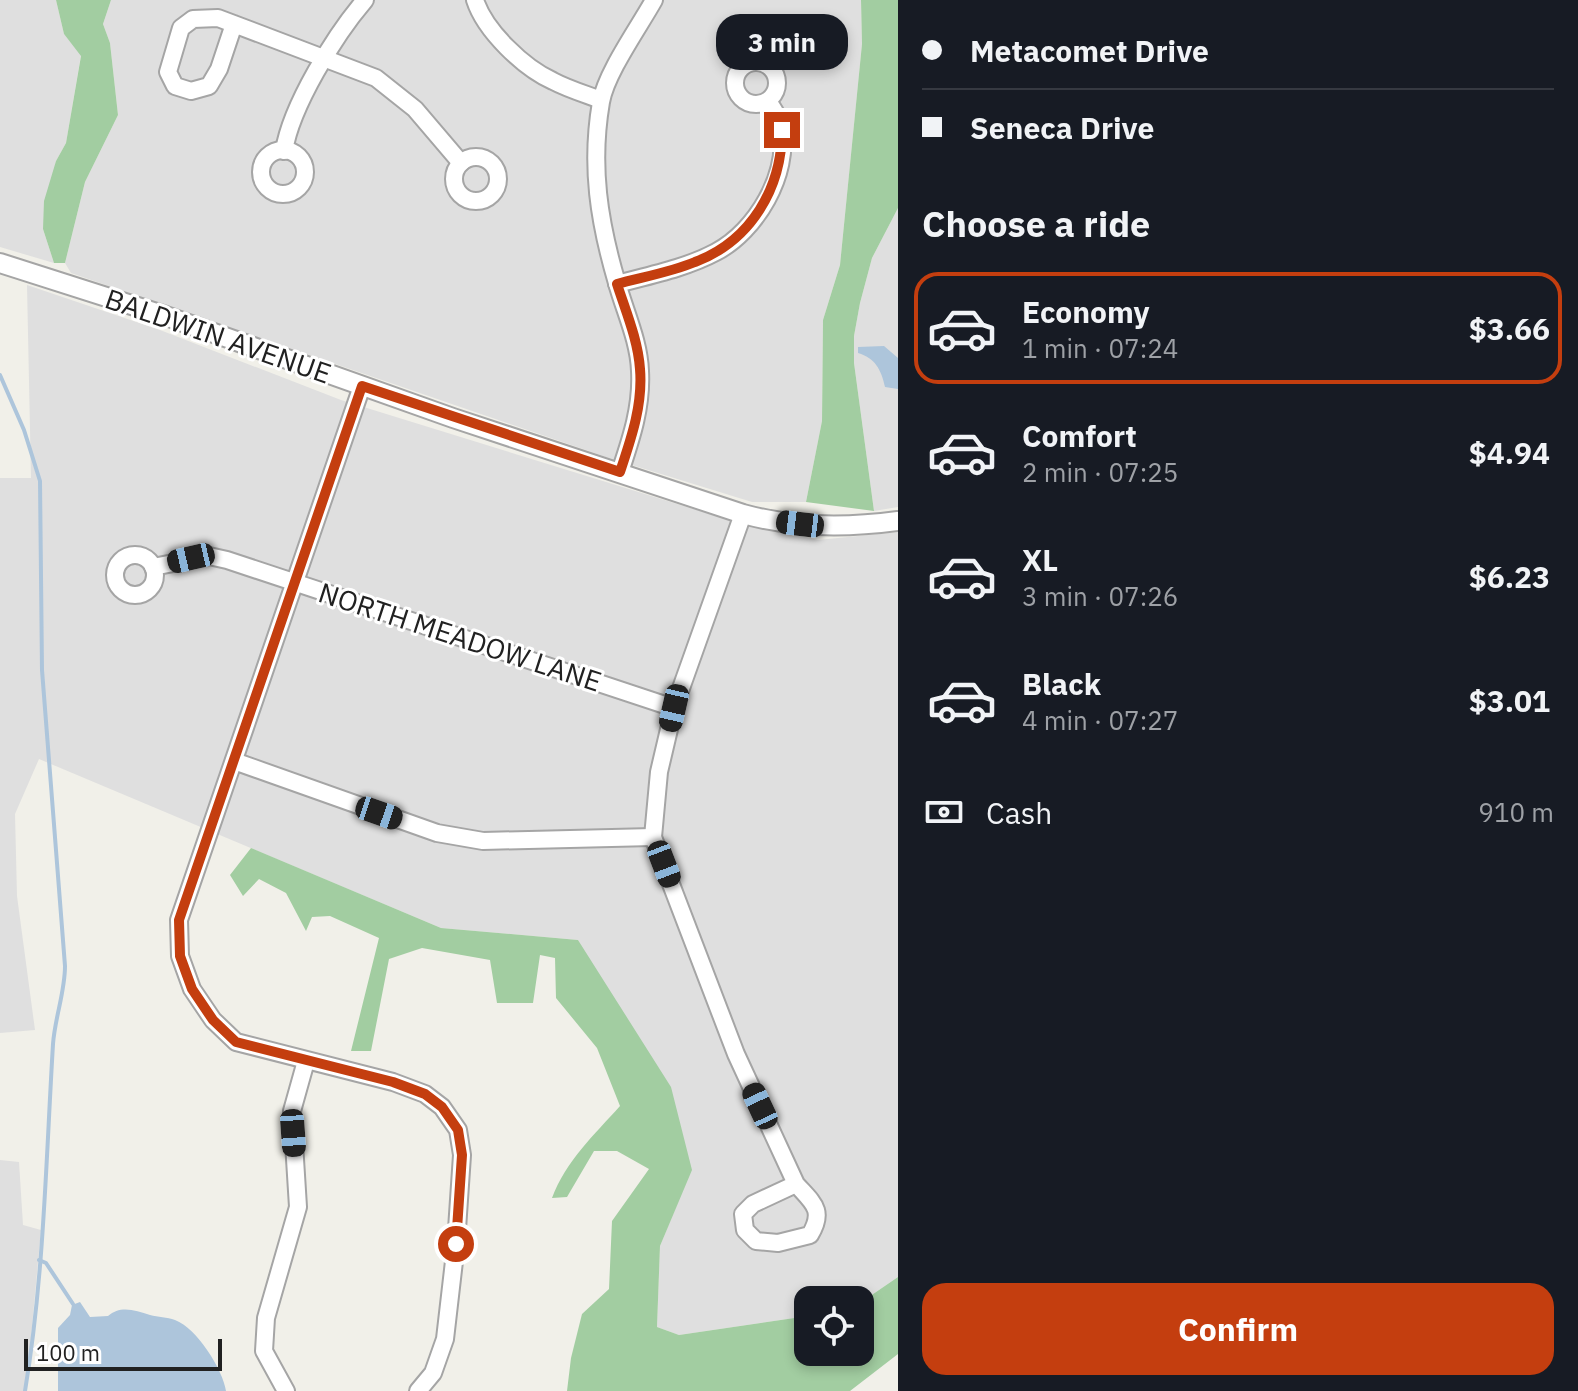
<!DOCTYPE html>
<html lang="en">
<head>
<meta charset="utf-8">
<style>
	body { margin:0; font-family:"IBM Plex Sans",sans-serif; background:#242831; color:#f1f3f6; height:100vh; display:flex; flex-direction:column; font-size:30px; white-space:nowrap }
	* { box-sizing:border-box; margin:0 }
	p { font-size:26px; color:#9ea1a6 }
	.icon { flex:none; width:44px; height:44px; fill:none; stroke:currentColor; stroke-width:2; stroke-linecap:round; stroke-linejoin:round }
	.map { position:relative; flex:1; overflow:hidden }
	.drawer { display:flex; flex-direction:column; background:#171b24; width:680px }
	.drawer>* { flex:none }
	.hud { display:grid; align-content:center; height:176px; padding:0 24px; background:#171b24 }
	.tools { position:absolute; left:794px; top:1286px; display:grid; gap:16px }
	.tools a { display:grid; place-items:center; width:80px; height:80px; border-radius:16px; background:#171b24; box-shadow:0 4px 12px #0003; font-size:40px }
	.scale { position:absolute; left:24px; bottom:20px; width:198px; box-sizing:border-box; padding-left:8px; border:4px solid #212121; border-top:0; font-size:22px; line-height:28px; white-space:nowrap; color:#212121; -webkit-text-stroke:6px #fff; paint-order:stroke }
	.end { position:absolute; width:36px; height:36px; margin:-18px; border:10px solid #c43e0f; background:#fff; box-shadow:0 0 0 4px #fff }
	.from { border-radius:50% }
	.bubble { position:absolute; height:56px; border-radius:24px; background:#171b24; box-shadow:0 4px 12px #0003; font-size:26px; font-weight:700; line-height:56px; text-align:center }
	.car { position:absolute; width:24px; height:48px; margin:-24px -12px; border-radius:10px; box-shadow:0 0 6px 2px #0007; background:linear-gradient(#222 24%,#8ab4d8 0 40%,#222 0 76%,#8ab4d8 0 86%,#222 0) }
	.hud b { display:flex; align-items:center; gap:28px; height:76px; font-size:30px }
	.hud b+b { border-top:2px solid #363941 }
	.hud i { width:20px; height:20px; background:#f1f3f6 }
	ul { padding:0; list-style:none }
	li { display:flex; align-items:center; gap:24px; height:112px; margin:0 16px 12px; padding:0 8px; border:4px solid transparent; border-radius:24px }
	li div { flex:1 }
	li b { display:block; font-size:30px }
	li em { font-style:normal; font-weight:700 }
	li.on { border-color:#c43e0f }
	li>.icon { width:72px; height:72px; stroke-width:1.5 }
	h2 { padding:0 24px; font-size:36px; line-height:96px }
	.pay { display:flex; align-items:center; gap:20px; height:88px; padding:0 24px; font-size:30px }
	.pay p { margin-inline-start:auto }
	.primary-button { display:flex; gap:16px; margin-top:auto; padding:16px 24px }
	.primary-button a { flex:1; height:92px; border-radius:24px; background:#c43e0f; color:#fff; font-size:32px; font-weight:700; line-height:92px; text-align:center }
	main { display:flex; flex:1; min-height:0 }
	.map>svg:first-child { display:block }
</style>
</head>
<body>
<main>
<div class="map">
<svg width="898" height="1391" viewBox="0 0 898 1391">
	<rect width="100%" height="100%" fill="#f1f0e9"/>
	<!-- residential -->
	<g fill="#dfdfdf">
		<path d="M0 0H56L64 34 81 55 66 143 56 161 43 229 54 263 0 247Z"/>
		<path d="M111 0H861L862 44 840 265 823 320 822 421 806 502H752L606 457 71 273 65 263 85 182 118 115 110 43 103 24Z"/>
		<path d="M898 208V507L874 511 854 363V336L860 303 872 258Z"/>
		<path d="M27 285 160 330 341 400 713 515 818 540 898 532V1277L860 1303V1300H808V1316L679 1335 657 1327 660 1246 691 1170 578 940 441 928 39 759 15 814 17 896 35 1030 0 1033V478H31Z"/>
		<path d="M0 1160 19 1162 23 1225 41 1230 26 1391H0Z"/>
	</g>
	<!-- forest -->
	<g fill="#a2cda1">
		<path d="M56 0H111L103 24 110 43 118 115 85 182 65 263H54L43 229 44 201 56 161 66 143 81 56 64 34Z"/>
		<path d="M861 0H898V208L872 258 860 303 854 336V363L874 511 806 502 822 421 823 320 840 265 862 44Z"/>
		<path d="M251 848 441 928 578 940 671 1087 692 1170 660 1246 657 1327 679 1335 808 1316V1352H860V1303L898 1277V1354L850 1391H567L571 1358 582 1314 609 1289 612 1221 649 1169 617 1151H594L567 1197 552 1198C566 1161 594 1135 620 1106L597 1048 556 998 555 958 540 955 533 1003H497L490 960 422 948 389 959 371 1051H351L379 938 330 916 312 917 306 931 286 893 259 879 243 896 230 875Z"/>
	</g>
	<!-- water -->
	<g fill="#adc5db">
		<path d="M884 346 898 358V389L885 387C881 369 875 358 858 353V347Z"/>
		<path d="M80 1302 90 1317 108 1316C120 1305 135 1310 150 1315 158 1317 167 1317 175 1320 197 1328 223 1370 226 1391H58V1328L70 1315 72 1305Z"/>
	</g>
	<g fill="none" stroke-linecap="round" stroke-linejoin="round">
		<!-- stream -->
		<g stroke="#adc5db" stroke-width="4">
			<path d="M0 375 24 430 40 481 42 670 65 966C65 992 55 1017 53 1044 46 1159 44 1277 25 1391"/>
			<path d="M39 1260 46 1263 73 1304"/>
		</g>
		<!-- minor casing -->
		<g stroke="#a5a5a5" stroke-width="20">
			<g id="minor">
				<path d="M475 0C485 31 524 68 553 81 568 89 585 94 601 100"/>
				<path d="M234 24 219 69 209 86 191 91 175 86 168 72 181 28 193 19 218 18 376 78 415 109 461 163"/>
				<circle cx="756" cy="83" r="21"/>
				<circle cx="283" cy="172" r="22"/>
				<path d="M284 151C291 106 335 35 365 0"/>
				<circle cx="476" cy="179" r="22"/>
				<path d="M617 284C651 275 686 268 716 252 756 231 790 174 781 128 779 117 774 110 768 101"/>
				<path d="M362 386 179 920 180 956 192 989 213 1020 236 1042 393 1082 425 1094 442 1107 458 1130 462 1155 456 1244 445 1339 433 1373 418 1391"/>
				<path d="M620 472C631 439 642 407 640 371 639 341 625 312 617 283 599 222 590 166 601 102 606 73 639 27 654 0"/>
				<path d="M743 514 674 708 659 772 653 837 736 1054 796 1184 753 1204 743 1214 745 1230 756 1241 778 1243 810 1235C825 1210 813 1203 796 1184"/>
				<circle cx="135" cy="575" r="20"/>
				<path d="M153 567 209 556 227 560 674 708"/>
				<path d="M234 761 437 833 483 841 653 837"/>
				<path d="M286 1391 264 1351 266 1318 298 1207 292 1111 306 1061"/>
			</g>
		</g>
		<!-- tertiary casing -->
		<g stroke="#a5a5a5" stroke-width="22">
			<path id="tertiary" d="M0 263 166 316 453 418 743 514C794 528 846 528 898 521"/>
		</g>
		<!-- minor -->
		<use href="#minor" stroke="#fff" stroke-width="16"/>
		<!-- tertiary -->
		<use href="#tertiary" stroke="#fff" stroke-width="18"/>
	</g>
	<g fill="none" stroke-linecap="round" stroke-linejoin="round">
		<!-- route -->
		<path stroke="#c43e0f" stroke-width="10" d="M456 1244 462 1155 458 1130 442 1107 425 1094 393 1082 236 1042 213 1020 192 989 180 956 179 920 362 386 620 472C631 439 643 405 640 369 638 340 626 312 617 284 643 277 671 272 695 262 751 241 782 188 782 130"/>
	</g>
	<g text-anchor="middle" stroke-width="6" stroke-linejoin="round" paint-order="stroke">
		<!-- street labels -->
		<g font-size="28" fill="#212121" stroke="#fff">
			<text transform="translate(218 336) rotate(19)" y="10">BALDWIN AVENUE</text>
			<text transform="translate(460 637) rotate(18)" y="10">NORTH MEADOW LANE</text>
		</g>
	</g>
</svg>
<div class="tools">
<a><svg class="icon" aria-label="locate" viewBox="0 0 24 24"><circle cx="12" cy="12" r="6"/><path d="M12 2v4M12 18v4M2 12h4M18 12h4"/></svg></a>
</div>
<div class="scale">100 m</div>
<i class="end from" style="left:456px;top:1244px"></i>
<i class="end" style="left:782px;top:130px"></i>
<div class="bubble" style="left:716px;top:14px;width:132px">3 min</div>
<i class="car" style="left:800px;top:524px;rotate:277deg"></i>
<i class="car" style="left:191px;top:558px;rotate:257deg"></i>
<i class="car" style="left:674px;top:708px;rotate:193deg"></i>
<i class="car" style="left:379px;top:813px;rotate:109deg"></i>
<i class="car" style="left:664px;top:864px;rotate:159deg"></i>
<i class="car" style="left:760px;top:1106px;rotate:335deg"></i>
<i class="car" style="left:293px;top:1133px;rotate:176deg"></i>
</div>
<section class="drawer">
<div class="hud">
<b><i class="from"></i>Metacomet Drive</b>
<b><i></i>Seneca Drive</b>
</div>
<h2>Choose a ride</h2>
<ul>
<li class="on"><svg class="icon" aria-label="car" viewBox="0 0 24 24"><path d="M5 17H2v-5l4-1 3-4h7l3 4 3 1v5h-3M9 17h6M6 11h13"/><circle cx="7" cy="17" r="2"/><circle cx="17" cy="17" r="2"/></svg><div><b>Economy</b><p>1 min · 07:24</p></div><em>$3.66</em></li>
<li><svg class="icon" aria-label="car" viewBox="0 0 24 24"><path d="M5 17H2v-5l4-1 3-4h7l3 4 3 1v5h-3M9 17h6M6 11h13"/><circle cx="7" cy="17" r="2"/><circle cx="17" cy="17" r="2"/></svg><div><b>Comfort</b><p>2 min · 07:25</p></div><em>$4.94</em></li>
<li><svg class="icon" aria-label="car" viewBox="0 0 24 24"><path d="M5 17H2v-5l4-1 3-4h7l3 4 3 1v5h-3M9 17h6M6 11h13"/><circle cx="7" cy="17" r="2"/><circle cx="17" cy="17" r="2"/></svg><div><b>XL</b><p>3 min · 07:26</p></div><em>$6.23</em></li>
<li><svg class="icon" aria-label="car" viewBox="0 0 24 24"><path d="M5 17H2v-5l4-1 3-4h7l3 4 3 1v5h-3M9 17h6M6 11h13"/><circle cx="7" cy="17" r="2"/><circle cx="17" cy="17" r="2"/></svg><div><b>Black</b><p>4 min · 07:27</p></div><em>$3.01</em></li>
</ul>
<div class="pay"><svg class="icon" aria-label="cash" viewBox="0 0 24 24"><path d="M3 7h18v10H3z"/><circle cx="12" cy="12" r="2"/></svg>Cash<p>910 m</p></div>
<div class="primary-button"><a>Confirm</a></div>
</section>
</main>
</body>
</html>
